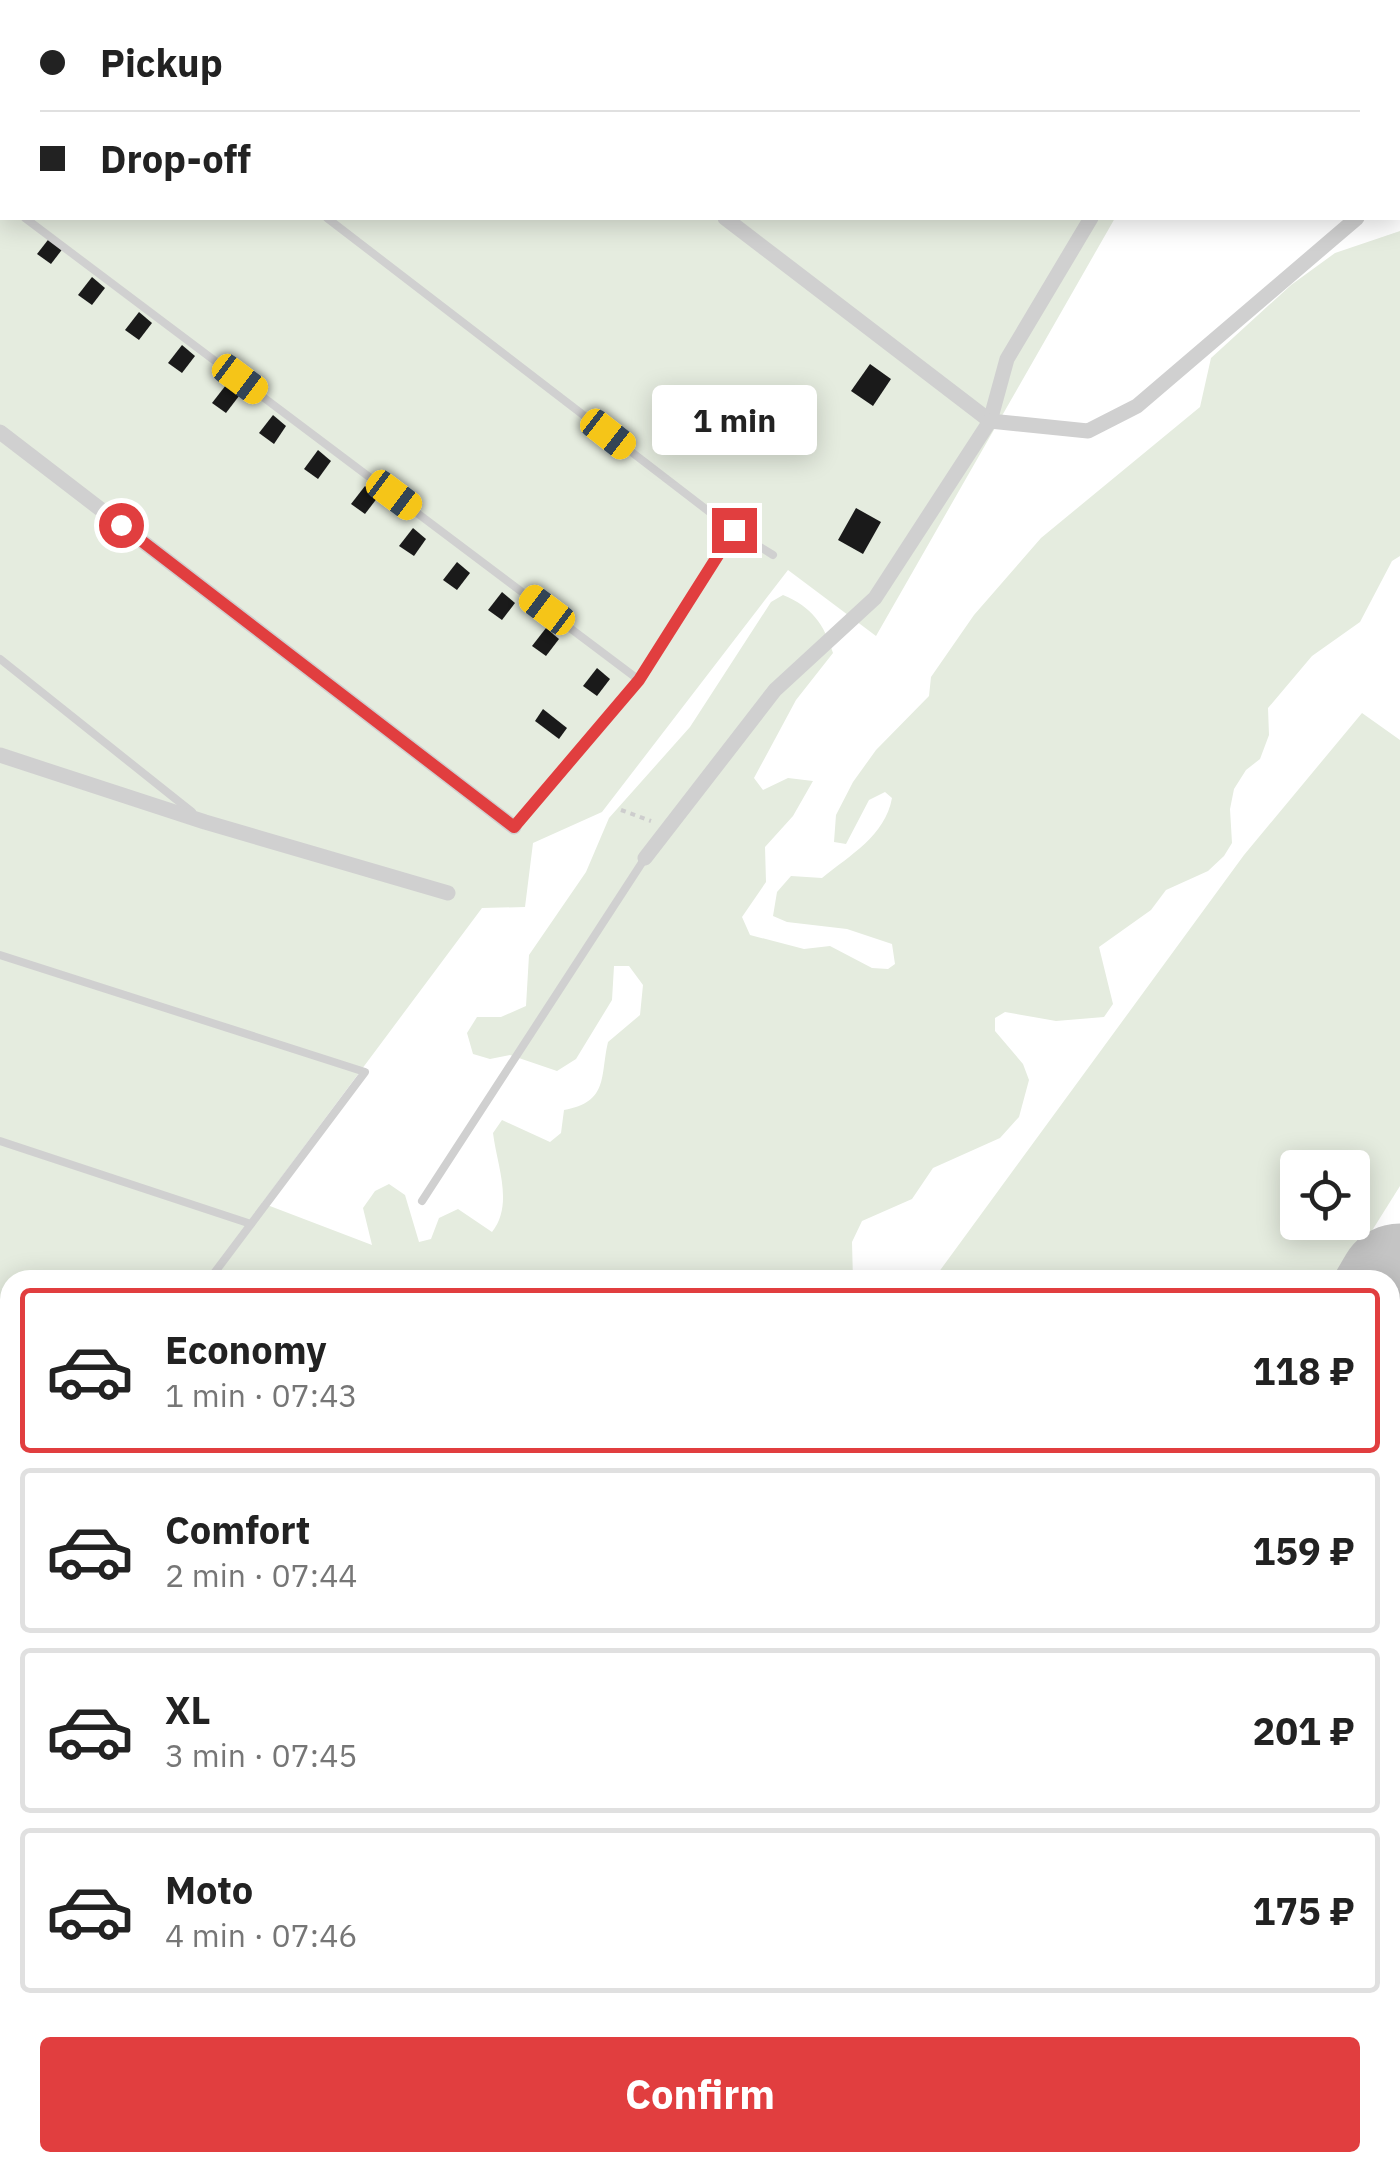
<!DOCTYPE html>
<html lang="en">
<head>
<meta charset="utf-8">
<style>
	body { margin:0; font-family:"IBM Plex Sans",sans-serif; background:#f6f6f6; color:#222; height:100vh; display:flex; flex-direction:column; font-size:38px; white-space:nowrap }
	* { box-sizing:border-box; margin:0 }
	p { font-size:32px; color:#767676 }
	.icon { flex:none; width:55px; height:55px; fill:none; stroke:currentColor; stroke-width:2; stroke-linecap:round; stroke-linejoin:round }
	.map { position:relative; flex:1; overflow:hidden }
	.side { position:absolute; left:0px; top:1270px; width:1400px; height:902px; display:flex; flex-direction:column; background:#fff; border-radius:30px 30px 0 0; box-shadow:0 5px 25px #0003 }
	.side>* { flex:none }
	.top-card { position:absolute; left:0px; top:0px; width:1400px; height:220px; box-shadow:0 5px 25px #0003; display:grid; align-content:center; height:220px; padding:0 40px; background:#fff }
	.fabs { position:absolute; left:1280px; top:1150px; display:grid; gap:20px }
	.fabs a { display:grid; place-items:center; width:90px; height:90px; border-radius:10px; background:#fff; box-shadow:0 5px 25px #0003; font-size:50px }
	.end { position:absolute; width:45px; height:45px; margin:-22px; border:12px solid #e13e3f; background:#fff; box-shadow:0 0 0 5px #fff }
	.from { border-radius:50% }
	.bubble { position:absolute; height:70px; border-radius:10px; background:#fff; box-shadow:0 5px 25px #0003; font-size:32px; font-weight:700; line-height:70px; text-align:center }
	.car { position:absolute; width:30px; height:60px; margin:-30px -15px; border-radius:12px; box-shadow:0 0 8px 2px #0007; background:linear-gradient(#f5c518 24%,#345 0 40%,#f5c518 0 76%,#345 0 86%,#f5c518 0) }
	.top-card b { display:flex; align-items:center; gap:35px; height:95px; font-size:38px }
	.top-card b+b { border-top:2px solid #e0e0e0 }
	.top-card i { width:25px; height:25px; background:#222 }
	ul { padding:18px 0 0; list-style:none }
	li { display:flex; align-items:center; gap:30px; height:165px; margin:0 20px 15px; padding:0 20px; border:5px solid #e0e0e0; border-radius:10px }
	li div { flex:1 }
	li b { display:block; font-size:38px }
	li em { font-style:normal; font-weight:700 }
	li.selected { border-color:#e13e3f }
	li>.icon { width:90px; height:90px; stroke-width:1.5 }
	.cta { display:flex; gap:20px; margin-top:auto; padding:20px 40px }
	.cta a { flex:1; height:115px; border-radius:10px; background:#e13e3f; color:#fff; font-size:40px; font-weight:700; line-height:115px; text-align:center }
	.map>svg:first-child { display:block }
</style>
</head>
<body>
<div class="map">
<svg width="1400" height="2171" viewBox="0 0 1400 2171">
	<rect width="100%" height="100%" fill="#fff"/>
	<!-- green -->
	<g fill="#e5ecdf" fill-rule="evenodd">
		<path d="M0 0 1198 2H2V218H1115L876 636 788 570 602 812 533 843 525 907 482 908 262 1203 372 1245 363 1208 375 1191 389 1184 405 1195 419 1242 431 1239 439 1218 458 1209 492 1232C514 1204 497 1166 493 1133L502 1120 550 1142 561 1133 564 1110C609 1102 600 1076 608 1042L640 1015 643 985 629 966H614L612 1000 576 1059 557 1071 510 1055 490 1059 473 1054 467 1033 477 1017H501L526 1006 529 955 586 872 609 818 690 727 771 602 783 595C812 607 824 624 833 653L796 700 754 778 763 790 788 778 813 781 793 816 765 847 766 882 742 917 750 935 804 949 830 946 872 968 888 969 895 964 892 944 847 929 787 922 773 916 777 892 791 876 822 878C850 855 885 836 892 798L885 792 869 800 846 844 834 842 836 815 853 782 876 750 929 696 931 677 974 615 1041 538 1200 407 1211 358 1291 285 1335 253 1400 231V556L1392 561 1360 622 1312 656 1268 708 1269 735 1260 759 1246 770 1234 789 1230 809 1232 843 1224 856 1208 871 1166 890 1151 910 1099 947 1113 1004 1104 1017 1056 1021 1005 1012 995 1018V1031L1023 1064 1029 1080 1019 1117 1000 1138 933 1168 912 1199 862 1221 852 1242 853 1280H10V2034L0 2051Z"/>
		<path d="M1362 713 1400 740V1186L1341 1280H933L1244 855ZM1298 1168H1352V1222H1298Z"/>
		<path d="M1400 1386V2171H1257L1261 2163 1390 2162V1403Z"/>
		<path d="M10 2136V2162L304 2163 301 2171H0V2138Z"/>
		<path d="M609 2162H791V2163L786 2171H601Z"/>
		<path d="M939 2162H1205L1220 2171H933Z"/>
		<path d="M448 2163V2162L601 2163 596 2171H449Z"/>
	</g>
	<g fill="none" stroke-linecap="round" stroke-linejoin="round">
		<!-- runway -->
		<g stroke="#c4c4c4" stroke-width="125">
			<path d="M1390 1303 1400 1286"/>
			<path d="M858 2171 864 2162"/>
		</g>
	</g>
	<!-- building -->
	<g fill="#1a1a1a">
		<path d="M51 236 64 247 51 264 37 254Z"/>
		<path d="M92 277 105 288 92 305 78 295Z"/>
		<path d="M139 312 152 323 139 340 125 330Z"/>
		<path d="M182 345 195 356 182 373 168 363Z"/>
		<path d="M870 364 891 379 873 406 851 391Z"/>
		<path d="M226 385 239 396 226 413 212 403Z"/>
		<path d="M273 415 286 426 274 444 259 433Z"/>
		<path d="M318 450 331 461 318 479 304 469Z"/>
		<path d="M365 486 378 497 365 514 351 504Z"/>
		<path d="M856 508 881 522 863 554 838 540Z"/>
		<path d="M413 528 426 539 414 556 399 546Z"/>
		<path d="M457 562 470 573 457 590 443 580Z"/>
		<path d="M502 592 515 603 502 620 488 610Z"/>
		<path d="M546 628 559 639 546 656 532 646Z"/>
		<path d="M597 668 610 679 597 696 583 686Z"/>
		<path d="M543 709 567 728 559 739 535 721Z"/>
	</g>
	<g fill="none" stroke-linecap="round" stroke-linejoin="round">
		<!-- path -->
		<g stroke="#cdcdcd" stroke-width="4" stroke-dasharray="5 5" stroke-linecap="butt">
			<path d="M621 810 651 821"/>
			<path d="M972 2171 980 2162"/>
		</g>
		<!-- lane -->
		<g stroke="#d0d0d0" stroke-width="8">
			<path d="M44 0 47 2"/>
			<path d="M0 199 2 201"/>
			<path d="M25 218 639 680"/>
			<path d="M327 218 733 530 773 555"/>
			<path d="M0 659 192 812"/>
			<path d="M514 827 639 680 733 530"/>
			<path d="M0 955 365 1072 209 1280"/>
			<path d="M0 1141 251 1224"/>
			<path d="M422 1201 645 858"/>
			<path d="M0 1324 10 1327"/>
			<path d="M0 1514 10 1518"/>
			<path d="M0 1559 10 1545"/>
		</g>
		<!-- street -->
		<g stroke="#d0d0d0" stroke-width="15">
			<path d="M442 0 445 2"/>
			<path d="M910 0 913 2"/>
			<path d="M1219 2 1220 0"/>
			<path d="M1398 182 1400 180"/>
			<path d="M725 218 990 421 1007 359 1091 218"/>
			<path d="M0 432 514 827"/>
			<path d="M0 755 205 822 448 893"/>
			<path d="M645 858 775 690 875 598 990 421 1088 431 1137 406 1357 218"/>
			<path d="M0 1738 10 1725"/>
		</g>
	</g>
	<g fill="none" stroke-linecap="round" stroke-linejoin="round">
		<!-- route -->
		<path stroke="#e13e3f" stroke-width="12" d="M121 525 514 827 639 680 734 530"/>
	</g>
</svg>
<div class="fabs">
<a><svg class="icon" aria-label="locate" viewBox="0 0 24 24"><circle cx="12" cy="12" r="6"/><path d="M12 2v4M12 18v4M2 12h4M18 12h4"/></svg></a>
</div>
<i class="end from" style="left:121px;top:525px"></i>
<i class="end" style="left:734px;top:530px"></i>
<div class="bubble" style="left:652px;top:385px;width:165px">1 min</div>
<i class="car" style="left:240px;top:379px;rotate:127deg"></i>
<i class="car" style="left:608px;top:434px;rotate:128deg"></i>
<i class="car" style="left:394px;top:495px;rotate:127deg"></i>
<i class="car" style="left:547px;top:610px;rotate:307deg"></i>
<div class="top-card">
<b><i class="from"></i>Pickup</b>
<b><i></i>Drop-off</b>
</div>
<section class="side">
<ul>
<li class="selected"><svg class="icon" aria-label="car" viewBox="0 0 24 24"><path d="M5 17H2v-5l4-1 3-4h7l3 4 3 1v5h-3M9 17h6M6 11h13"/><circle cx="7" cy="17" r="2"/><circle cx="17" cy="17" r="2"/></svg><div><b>Economy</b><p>1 min · 07:43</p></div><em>118 ₽</em></li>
<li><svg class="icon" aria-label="car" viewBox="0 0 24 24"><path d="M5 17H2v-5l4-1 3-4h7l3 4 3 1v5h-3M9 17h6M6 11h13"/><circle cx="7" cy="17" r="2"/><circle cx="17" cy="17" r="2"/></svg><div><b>Comfort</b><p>2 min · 07:44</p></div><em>159 ₽</em></li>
<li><svg class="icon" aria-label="car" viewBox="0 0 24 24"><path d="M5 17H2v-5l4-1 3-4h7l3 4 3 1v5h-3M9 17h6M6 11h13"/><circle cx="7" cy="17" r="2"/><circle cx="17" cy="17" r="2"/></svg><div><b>XL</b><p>3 min · 07:45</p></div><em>201 ₽</em></li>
<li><svg class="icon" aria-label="car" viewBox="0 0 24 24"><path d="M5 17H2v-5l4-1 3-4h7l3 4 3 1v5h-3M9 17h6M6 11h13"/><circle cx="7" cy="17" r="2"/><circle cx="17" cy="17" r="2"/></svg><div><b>Moto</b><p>4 min · 07:46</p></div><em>175 ₽</em></li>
</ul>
<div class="cta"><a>Confirm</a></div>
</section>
</div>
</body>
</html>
